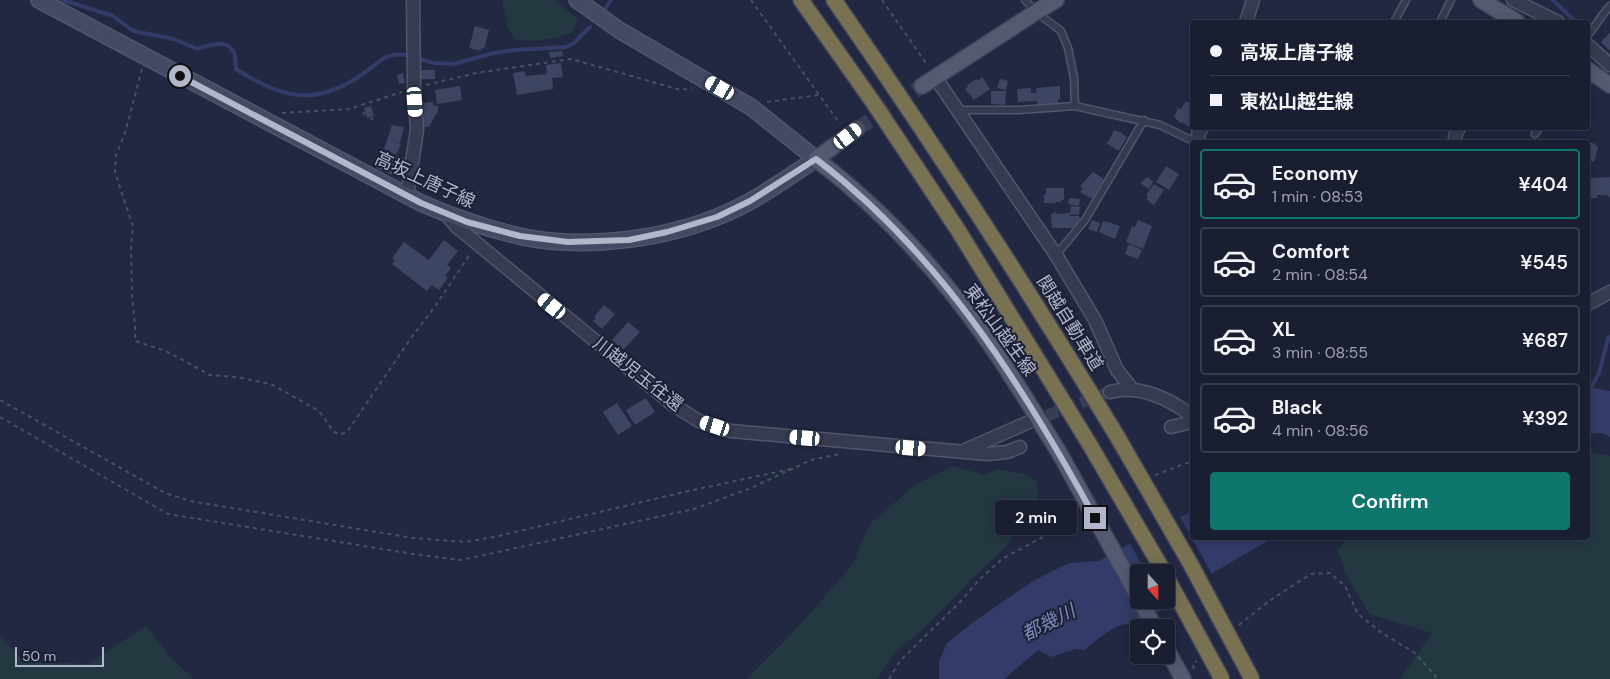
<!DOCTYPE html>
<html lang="en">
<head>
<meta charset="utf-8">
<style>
	body { margin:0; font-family:"DM Sans","Noto Sans JP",sans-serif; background:#272b3d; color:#f1f3f6; height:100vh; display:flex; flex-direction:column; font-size:19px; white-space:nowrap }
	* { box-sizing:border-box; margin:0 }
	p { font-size:16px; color:#9fa2ab }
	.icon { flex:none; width:28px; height:28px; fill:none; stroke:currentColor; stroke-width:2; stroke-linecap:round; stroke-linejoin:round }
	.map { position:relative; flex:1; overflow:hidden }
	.details { position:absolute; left:1190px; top:140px; width:400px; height:400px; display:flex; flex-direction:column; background:#1a1e31; border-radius:5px; box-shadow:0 2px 12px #0003,0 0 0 1px #383c4d }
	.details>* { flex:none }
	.guide { position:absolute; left:1190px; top:20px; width:400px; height:110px; border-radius:5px; box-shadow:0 2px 12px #0003,0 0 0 1px #383c4d; display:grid; align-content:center; height:110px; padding:0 20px; background:#1a1e31 }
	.needle { width:32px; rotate:159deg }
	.buttons { position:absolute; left:1130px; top:564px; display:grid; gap:10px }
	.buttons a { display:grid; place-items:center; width:45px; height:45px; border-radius:5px; background:#1a1e31; box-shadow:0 2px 12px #0003,0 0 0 1px #383c4d; font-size:25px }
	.scale { position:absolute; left:15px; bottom:12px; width:89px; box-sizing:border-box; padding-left:5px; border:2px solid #b3b7cb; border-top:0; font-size:14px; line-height:18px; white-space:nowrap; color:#b3b7cb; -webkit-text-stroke:4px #1b2036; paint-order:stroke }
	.end { position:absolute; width:22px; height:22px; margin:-11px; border:6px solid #b3b7cb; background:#111; box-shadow:0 0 0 2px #111 }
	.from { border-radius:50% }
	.bubble { position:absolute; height:35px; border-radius:5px; background:#1a1e31; box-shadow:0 2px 12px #0003,0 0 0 1px #383c4d; font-size:16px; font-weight:600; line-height:35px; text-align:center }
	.car { position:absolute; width:15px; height:30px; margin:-15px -8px; border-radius:6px; box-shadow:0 0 4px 1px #0007; background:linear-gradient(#fff 24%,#345 0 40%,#fff 0 76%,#345 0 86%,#fff 0) }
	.guide b { display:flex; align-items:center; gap:18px; height:48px; font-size:19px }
	.guide b+b { border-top:1px solid #383c4d }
	.guide i { width:12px; height:12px; background:#f1f3f6 }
	ul { padding:9px 0 0; list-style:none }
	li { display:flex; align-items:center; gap:15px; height:70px; margin:0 10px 8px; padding:0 10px; border:2px solid #383c4d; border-radius:5px }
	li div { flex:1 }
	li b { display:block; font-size:19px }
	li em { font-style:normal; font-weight:600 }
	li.selected { border-color:#0f766e }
	li>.icon { width:45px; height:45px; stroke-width:1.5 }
	.cta { display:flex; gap:10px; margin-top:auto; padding:10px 20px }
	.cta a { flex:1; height:58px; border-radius:5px; background:#0f766e; color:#fff; font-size:20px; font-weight:600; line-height:58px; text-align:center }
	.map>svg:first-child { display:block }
</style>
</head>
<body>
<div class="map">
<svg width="1610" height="679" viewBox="0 0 1610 679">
	<rect width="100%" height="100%" fill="#222841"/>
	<!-- green -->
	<g fill="#243842">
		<path d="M502 0H554L578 19 572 33C552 39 535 43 515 39L508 29Z"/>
		<path d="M1588 451 1610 456V679H1400L1432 633 1369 614 1346 574 1338 551 1347 538H1588Z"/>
		<path d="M952 466 985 475 997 469 1025 474 1036 481 1038 490 1037 507 1020 521 1008 545 982 569 925 627 895 653 877 679H747L797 628 854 563 859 547 871 523 915 485Z"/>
		<path d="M146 626 170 657 194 679H0V637L24 661 88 664Z"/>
	</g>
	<!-- water -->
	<g fill="#333c68" fill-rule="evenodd">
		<path d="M1588 387 1610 391V437L1602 433 1588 434Z"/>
		<path d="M1192 511V538H1273L1216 571 1140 625C1119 618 1099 639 1084 650L1076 649 1051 657 1038 650 1004 679H939V661L947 643 972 623 1033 581 1069 563 1098 561ZM1139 572H1166V600H1139Z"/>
	</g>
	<!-- pier -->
	<path fill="#222841" d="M1179 515 1213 576 1166 609 1161 600H1166V572H1146L1129 542Z"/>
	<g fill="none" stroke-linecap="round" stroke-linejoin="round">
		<!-- stream -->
		<g stroke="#333c68" stroke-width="4">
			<path d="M63 0 113 16 133 31 174 39 197 49C208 46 227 37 234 53 236 57 235 64 236 69 281 98 313 107 360 76 379 64 384 50 410 56"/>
			<path d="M1553 0 1576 22"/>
			<path d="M604 10 611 0"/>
			<path d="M417 58 434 63 453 64 494 53 515 50 566 47 574 43 590 27"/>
			<path d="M1588 393 1599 373 1608 339 1610 337"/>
		</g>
	</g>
	<!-- building -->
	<g fill="#3e4562">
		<path d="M475 26 489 30 484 49 481 48V51L469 48Z"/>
		<path d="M1610 33V51L1601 42Z"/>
		<path d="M562 51 563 56 550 58 549 52Z"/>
		<path d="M561 63 563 77 552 78 553 89 517 95 513 73 524 71 526 76 547 74 546 65Z"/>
		<rect x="421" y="70" width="14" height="9"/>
		<path d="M403 73 405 83 399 84 397 75Z"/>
		<path d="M982 77 990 89 974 100 965 89 968 87 967 85 976 79 978 81Z"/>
		<path d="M1000 79 1008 81 1006 90 997 88Z"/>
		<path d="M460 86 462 100 437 104 435 90Z"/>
		<path d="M1060 86V99H1058V103H1052V105L1037 106 1036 88Z"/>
		<path d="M1031 88V93H1036L1037 101 1018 102 1017 89Z"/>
		<path d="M991 91H1006L1005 105 991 104Z"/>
		<path d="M1192 99V122L1189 127 1182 122V124L1174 117 1178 108 1181 109 1186 101 1189 103Z"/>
		<path d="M433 102V106H438V111L429 127H424L423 103Z"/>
		<path d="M371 106 374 116 371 117 374 118 372 121 370 119 371 117 367 118 366 114 364 116 362 114 363 112H365L364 108Z"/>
		<path d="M392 125 404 127 400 143 390 140 401 144 396 155 384 149Z"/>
		<path d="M1114 130 1123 133 1122 134 1127 137 1119 151 1107 144Z"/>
		<path d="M1223 138 1240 142H1214L1215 139 1222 141Z"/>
		<path d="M1588 142 1596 144 1595 146H1598L1594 162 1588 160Z"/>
		<path d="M383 151 397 157V155L406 159 399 178 376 168Z"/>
		<path d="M1166 166 1179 174 1169 190 1156 182Z"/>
		<path d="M1093 172 1104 179 1092 199 1080 192 1083 188 1080 186Z"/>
		<path d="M1147 177 1153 181 1149 189 1140 183Z"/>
		<path d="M1610 177V197H1608V195H1597V198H1588V178Z"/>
		<path d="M1154 184 1164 190 1154 205 1146 199 1148 196 1146 195Z"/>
		<path d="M1046 188H1064V200H1061V202H1055V203H1044V195L1046 194Z"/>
		<path d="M1069 198 1080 199 1079 206 1068 204Z"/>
		<path d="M1071 206 1080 207 1079 215 1070 214Z"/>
		<path d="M1056 212V214L1070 213V219V216H1079L1080 219 1073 228H1052L1051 214Z"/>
		<path d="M1092 220 1100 223 1097 232 1088 229Z"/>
		<path d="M1138 220 1152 226 1143 249 1126 242 1132 226 1135 227Z"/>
		<path d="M1103 221 1105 222V221L1120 226 1115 239 1099 232Z"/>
		<path d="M444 240 458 251 447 265 451 268 445 276 448 278 439 290 432 285 427 291 392 264 395 260 392 258 404 242 429 260Z"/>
		<path d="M1129 244 1142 250 1138 259 1125 254Z"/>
		<path d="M604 305 615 314 602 329 593 321 596 318 594 317Z"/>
		<path d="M628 322 640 332 623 350 612 340Z"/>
		<path d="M646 398 655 412 635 425 626 410Z"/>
		<path d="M617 403 632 426 618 435 603 412Z"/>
	</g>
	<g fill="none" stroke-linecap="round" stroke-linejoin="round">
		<!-- street-tunnel -->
		<path stroke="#383d56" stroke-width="12" stroke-dasharray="12 6" stroke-linecap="butt" d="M1030 422 1110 392"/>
		<!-- primary-tunnel -->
		<path stroke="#383d56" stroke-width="15" stroke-dasharray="15 8" stroke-linecap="butt" d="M857 129 922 86"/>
		<!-- lane casing -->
		<g stroke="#51566b" stroke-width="9">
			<g id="lane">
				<path d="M1025 0 1036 12 1061 31 1068 48 1074 78 1075 106"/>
				<path d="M1394 22 1406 0"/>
				<path d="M1440 22 1451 0"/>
				<path d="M1588 35C1596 26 1601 15 1610 6"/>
				<path d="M958 110H1019L1075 106 1160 125 1189 139 1198 141"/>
				<path d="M1535 134 1539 128"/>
				<path d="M1056 255 1085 220 1144 120"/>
			</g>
		</g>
		<!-- street casing -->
		<g stroke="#51566b" stroke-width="15">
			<g id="street">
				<path d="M1513 0 1558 22"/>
				<path d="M1246 22 1253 0"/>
				<path d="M1588 45 1610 65"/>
				<path d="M935 77 1056 255 1095 320 1117 370 1133 390"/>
				<path d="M1199 142 1198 134 1202 128"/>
				<path d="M1456 142 1455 136 1459 128"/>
				<path d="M407 195 417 130 414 88 413 0"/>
				<path d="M445 213 457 227 672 404 699 421 731 431 987 454 1007 452 1020 447"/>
				<path d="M1588 304 1610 292"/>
				<path d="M1110 392C1139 384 1170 399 1192 416"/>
				<path d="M1171 427 1192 422"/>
				<path d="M963 451 1029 422"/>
			</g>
		</g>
		<!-- secondary casing -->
		<g stroke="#51566b" stroke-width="18">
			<path id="secondary" d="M39 0 421 203C453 217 485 228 519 236 580 250 660 240 717 217 753 203 784 180 816 159L751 107 619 30 577 0"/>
		</g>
		<!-- primary casing -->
		<g stroke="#40445a" stroke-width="18">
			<g id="primary">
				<path d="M1481 0 1517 22"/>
				<path d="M1588 70 1610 85"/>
				<path d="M922 86 1036 12 1056 0"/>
				<path d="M857 129 816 159C883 210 942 275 990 344 1015 380 1037 417 1060 454"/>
				<path d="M1140 600 1155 628"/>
				<path d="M1166 648 1183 679"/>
			</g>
		</g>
		<!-- highway casing -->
		<g stroke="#3e4358" stroke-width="18">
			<g id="highway">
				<path d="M801 0 875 105 958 230 1090 445"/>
				<path d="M834 0C933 143 1027 287 1117 436"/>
			</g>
		</g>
		<!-- path -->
		<g stroke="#42555f" stroke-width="2" stroke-dasharray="4 4" stroke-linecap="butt">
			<path d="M751 0 840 124"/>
			<path d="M882 0 928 66"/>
			<path d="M142 69 125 133 116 155 115 172 133 227 131 246 132 294 135 326V341L166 351 210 375 236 377 271 384 319 411 334 432 341 434 347 432 411 338 436 305 470 254"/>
			<path d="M426 85 476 73 571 59 681 90 692 88"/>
			<path d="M767 102 819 95"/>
			<path d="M282 113 349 109 402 92"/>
			<path d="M0 400 165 493 190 501 413 538 465 542 494 537 684 492 791 469"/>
			<path d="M0 417 168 514 413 554 461 560 694 509 751 488 811 460 840 454"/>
			<path d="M1155 475 1192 461"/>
			<path d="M1239 625 1269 601 1311 574 1330 573 1345 586 1358 614 1382 633 1415 653 1438 679"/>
			<path d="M1194 669 1193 665 1197 661"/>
			<path d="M889 679 900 661 961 601 979 580 1002 559 1065 525 1078 516"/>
		</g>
		<!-- lane -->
		<use href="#lane" stroke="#373b51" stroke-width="6"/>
		<!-- street -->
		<use href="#street" stroke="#373b51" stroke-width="12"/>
		<!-- secondary -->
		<use href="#secondary" stroke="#444964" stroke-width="15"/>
		<!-- primary -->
		<use href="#primary" stroke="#545a71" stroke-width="15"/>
		<!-- highway -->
		<use href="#highway" stroke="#787253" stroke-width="15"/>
		<!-- primary-bridge casing -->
		<g stroke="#40445a" stroke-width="18" stroke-linecap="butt">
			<path id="primary-bridge" d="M1060 454 1139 598"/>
		</g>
		<!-- highway-bridge casing -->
		<g stroke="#3e4358" stroke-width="18" stroke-linecap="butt">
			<g id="highway-bridge">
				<path d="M1117 436 1190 563 1252 679"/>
				<path d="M1090 445 1164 572"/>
				<path d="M1166 576 1222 679"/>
			</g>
		</g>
		<!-- primary-bridge -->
		<use href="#primary-bridge" stroke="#545a71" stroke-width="15"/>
		<!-- highway-bridge -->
		<use href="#highway-bridge" stroke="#787253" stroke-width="15"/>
	</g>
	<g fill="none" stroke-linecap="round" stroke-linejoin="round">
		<!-- route -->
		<path stroke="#b3b7cb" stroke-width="6" d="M180 76 421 203 467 222 520 236 568 242 598 241 629 240 667 232 717 217 750 201 816 159C940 254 1021 382 1095 518"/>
	</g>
	<g text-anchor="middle" stroke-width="4" stroke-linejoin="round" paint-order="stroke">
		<!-- street labels -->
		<g font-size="18" fill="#b3b7cb" stroke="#1b2036">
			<text transform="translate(425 180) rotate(25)" y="6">高坂上唐子線</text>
			<text transform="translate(1070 323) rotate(58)" y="6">関越自動車道</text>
			<text transform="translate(1000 330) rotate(54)" y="6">東松山越生線</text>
			<text transform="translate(638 374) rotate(38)" y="6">川越児玉往還</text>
		</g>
		<!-- water labels -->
		<g font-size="19" font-style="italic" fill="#808bba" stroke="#1b2036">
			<text transform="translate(1048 622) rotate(-27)" y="7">都幾川</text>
		</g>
	</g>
</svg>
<div class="buttons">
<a><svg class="needle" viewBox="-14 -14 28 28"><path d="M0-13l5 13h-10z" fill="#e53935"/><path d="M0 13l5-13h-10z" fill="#9fa2ab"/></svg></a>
<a><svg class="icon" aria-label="locate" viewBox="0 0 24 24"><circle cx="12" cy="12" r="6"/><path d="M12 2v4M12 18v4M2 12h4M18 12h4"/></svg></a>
</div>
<div class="scale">50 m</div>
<i class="end from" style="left:180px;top:76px"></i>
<i class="end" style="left:1095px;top:518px"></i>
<div class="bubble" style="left:995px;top:500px;width:82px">2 min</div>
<i class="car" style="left:720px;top:88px;rotate:300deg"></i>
<i class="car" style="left:415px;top:102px;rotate:176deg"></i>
<i class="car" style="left:848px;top:136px;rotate:52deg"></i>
<i class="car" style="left:552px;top:306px;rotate:309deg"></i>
<i class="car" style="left:715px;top:426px;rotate:288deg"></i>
<i class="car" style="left:805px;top:438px;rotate:275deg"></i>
<i class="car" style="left:911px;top:448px;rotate:95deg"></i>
<div class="guide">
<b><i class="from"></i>高坂上唐子線</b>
<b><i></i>東松山越生線</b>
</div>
<section class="details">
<ul>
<li class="selected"><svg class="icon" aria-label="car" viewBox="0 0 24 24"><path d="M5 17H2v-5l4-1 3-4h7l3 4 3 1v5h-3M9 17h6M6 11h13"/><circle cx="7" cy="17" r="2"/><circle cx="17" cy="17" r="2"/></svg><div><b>Economy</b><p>1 min · 08:53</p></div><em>¥404</em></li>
<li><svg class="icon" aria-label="car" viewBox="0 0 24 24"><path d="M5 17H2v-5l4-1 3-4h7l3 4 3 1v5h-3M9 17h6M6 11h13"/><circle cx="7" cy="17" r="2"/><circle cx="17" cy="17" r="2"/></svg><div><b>Comfort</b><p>2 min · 08:54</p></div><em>¥545</em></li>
<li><svg class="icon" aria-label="car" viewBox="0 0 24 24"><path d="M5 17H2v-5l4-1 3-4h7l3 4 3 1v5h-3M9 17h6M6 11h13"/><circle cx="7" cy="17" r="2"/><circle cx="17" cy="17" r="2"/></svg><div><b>XL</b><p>3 min · 08:55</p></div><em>¥687</em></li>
<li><svg class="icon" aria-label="car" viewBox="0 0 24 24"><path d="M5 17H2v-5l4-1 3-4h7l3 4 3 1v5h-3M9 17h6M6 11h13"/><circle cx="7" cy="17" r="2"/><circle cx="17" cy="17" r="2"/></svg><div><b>Black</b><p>4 min · 08:56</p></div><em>¥392</em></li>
</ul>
<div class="cta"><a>Confirm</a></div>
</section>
</div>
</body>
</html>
